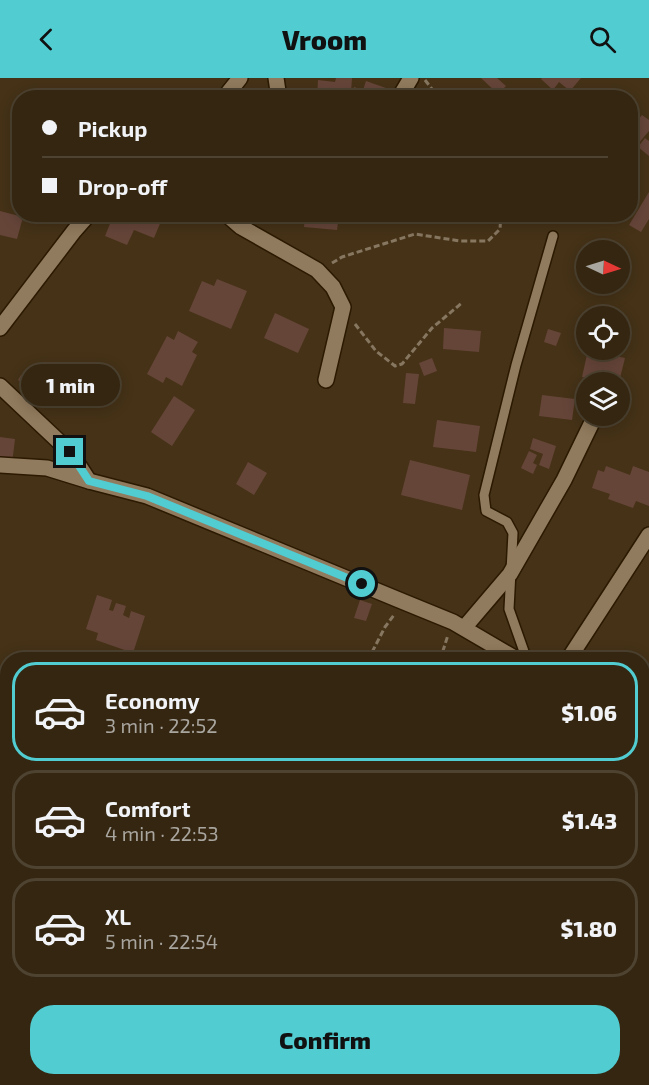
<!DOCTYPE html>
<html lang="en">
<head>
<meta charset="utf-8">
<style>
	body { margin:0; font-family:"Exo 2",sans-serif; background:#3c2e1a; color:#f1f3f6; height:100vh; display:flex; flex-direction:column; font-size:22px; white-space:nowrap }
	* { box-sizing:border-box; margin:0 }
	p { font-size:20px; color:#a9a59f }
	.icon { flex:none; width:33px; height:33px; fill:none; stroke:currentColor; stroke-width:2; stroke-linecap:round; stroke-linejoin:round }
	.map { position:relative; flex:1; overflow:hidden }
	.panel { position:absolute; left:0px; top:574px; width:650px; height:434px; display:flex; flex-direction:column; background:#342611; border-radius:24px 24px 0 0; box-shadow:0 3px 15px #0003,0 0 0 2px #4e4331 }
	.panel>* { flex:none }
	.hud { position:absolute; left:12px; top:12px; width:626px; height:132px; border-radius:24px; box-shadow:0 3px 15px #0003,0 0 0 2px #4e4331; display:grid; align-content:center; height:132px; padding:0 30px; background:#342611 }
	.needle { width:39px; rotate:94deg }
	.tools { position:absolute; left:576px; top:162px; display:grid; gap:12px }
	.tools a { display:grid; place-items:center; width:54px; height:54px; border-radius:50%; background:#342611; box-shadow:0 3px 15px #0003,0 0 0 2px #4e4331; font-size:30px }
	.end { position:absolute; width:27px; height:27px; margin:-14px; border:8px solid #51ccd1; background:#111; box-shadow:0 0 0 3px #111 }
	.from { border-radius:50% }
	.bubble { position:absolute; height:42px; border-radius:21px; background:#342611; box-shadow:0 3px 15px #0003,0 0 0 2px #4e4331; font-size:20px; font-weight:800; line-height:42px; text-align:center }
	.hud b { display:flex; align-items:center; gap:21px; height:57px; font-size:22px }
	.hud b+b { border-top:2px solid #4e4331 }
	.hud i { width:15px; height:15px; background:#f1f3f6 }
	ul { padding:10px 0 0; list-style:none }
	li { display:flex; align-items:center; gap:18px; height:99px; margin:0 12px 9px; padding:0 18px; border:3px solid #4e4331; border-radius:24px }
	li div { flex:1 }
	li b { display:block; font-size:22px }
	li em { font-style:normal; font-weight:800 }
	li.on { border-color:#51ccd1 }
	li>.icon { width:54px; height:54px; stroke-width:1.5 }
	.primary-button { display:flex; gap:12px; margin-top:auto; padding:12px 30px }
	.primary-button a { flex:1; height:69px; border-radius:24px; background:#51ccd1; color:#111; font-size:24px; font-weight:800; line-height:69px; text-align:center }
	header { display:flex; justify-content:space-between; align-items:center; height:78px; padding:0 30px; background:#51ccd1; color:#111; font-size:27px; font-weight:800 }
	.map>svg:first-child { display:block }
</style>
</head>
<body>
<header><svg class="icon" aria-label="back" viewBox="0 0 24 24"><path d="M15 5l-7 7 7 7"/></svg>Vroom<svg class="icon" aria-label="search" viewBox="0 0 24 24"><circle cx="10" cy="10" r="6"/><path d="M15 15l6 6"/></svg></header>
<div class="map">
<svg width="649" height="1007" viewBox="0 0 649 1007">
	<rect width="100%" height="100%" fill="#453217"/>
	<!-- building -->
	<g fill="#664539">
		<path d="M336 0H352L351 15H346V20H317L318 2 335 4Z"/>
		<path d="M481 0H497L506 8 498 16Z"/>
		<path d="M542 0H581L570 13 559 4 553 12 541 1Z"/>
		<path d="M366 3 386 10 383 20H356L351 17 354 9 363 12Z"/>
		<path d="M642 37 649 42V53L638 66 630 60V52Z"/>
		<path d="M645 60 649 63V78L638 69Z"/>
		<path d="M649 114V141L641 154 629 147Z"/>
		<path d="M0 133 23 139 17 161 0 157Z"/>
		<path d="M114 136 120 137 164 136 154 160 134 152 127 167 105 158Z"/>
		<path d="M305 136H339L337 152 304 149Z"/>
		<path d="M217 201 247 213 231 251 189 233 202 203 214 208Z"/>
		<path d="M275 235 309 251 298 275 264 260Z"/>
		<path d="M582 239 586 240V258L578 256Z"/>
		<path d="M444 250 481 253 479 274 443 271Z"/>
		<path d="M548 251 561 255 556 268 544 264Z"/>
		<path d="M178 253 198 264 192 274 197 277 182 308 166 299 163 305 147 296 167 258 174 262Z"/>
		<path d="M588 272 625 280 619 304H606L582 299Z"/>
		<path d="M432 280 437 293 424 298 419 285Z"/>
		<path d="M406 295 419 296 415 326 403 325Z"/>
		<path d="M21 297 40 308 33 320 24 315 28 308 18 302Z"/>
		<path d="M542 317 575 321 572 342 539 338Z"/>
		<path d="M174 318 195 332 172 368 151 354Z"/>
		<path d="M437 342 480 348 476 374 433 369Z"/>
		<path d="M0 359 15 361 12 386 0 384Z"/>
		<path d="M533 360 556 368 549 391 539 387 543 376 530 371Z"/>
		<path d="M529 373 537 377 533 385 537 387 533 396 521 390Z"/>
		<path d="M410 382 470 397 462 432 401 417Z"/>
		<path d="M248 384 267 395 254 417 236 406Z"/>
		<path d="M606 388 630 397 633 388 649 394V428L636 423 633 430 608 421 610 416 592 410 598 392 604 394Z"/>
		<path d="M97 517 112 522 109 532 113 533 116 525 126 528 123 537 129 540 131 533 145 538 133 575 96 562 98 555 86 551Z"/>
		<path d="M360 522 372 526 366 543 354 540Z"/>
		<path d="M28 573 40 575V582H27Z"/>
		<path d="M26 1000H52L51 1007H25Z"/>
		<path d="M553 1000H568V1007H552Z"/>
	</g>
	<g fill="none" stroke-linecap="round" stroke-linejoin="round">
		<!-- service casing -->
		<g stroke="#2b1900" stroke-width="12">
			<path id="service" d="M527 582 509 531 513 455 507 444 486 433 484 417 516 287 553 158"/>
		</g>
		<!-- minor casing -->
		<g stroke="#2b1900" stroke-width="18">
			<g id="minor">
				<path d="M276 0 279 20"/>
				<path d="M224 20 240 0"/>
				<path d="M399 20 411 0"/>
				<path d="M226 136 241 149 317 192 333 209 343 229 326 302"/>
				<path d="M0 250 74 153 89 136"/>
				<path d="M0 308 70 374 89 403 147 418 404 524 453 544 518 582"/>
				<path d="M0 387 47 390 89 403"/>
				<path d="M464 550 510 496 564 402 595 338"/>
				<path d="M568 582 649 457"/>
				<path d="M642 656 649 660"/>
				<path d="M0 684 8 688"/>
				<path d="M642 876 649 871"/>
				<path d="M279 1000 282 1007"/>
				<path d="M465 1007 473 1000"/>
			</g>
		</g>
		<!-- path -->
		<g stroke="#877761" stroke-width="3" stroke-dasharray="6 3" stroke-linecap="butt">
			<path d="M425 2 439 20"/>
			<path d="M332 185 342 179 415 156 460 163H488L500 151 501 136"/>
			<path d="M355 246 376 273 395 288 402 286 432 250 463 224"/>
			<path d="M368 582 385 549 394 537"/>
			<path d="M440 582 448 557"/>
		</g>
		<!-- service -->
		<use href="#service" stroke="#917b5e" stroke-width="9"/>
		<!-- minor -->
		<use href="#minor" stroke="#917b5e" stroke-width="15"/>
	</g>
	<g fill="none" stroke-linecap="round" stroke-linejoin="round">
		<!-- route -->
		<path stroke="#51ccd1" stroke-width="8" d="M70 374 89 403 147 418 362 506"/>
	</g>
</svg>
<div class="tools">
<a><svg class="needle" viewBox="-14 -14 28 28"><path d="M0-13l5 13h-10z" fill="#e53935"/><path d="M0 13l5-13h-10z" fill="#a9a59f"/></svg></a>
<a><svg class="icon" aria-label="locate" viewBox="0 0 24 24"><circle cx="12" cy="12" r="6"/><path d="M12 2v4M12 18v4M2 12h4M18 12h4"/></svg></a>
<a><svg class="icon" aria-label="layers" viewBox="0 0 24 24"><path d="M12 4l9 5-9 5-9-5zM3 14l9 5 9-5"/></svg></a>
</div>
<i class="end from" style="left:362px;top:506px"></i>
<i class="end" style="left:70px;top:374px"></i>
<div class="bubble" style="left:21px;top:286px;width:99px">1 min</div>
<div class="hud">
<b><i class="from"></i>Pickup</b>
<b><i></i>Drop-off</b>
</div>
<section class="panel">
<ul>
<li class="on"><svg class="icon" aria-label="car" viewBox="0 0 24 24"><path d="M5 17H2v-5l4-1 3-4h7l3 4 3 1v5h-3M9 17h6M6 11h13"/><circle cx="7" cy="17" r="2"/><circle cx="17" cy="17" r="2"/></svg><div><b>Economy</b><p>3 min · 22:52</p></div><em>$1.06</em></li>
<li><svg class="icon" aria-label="car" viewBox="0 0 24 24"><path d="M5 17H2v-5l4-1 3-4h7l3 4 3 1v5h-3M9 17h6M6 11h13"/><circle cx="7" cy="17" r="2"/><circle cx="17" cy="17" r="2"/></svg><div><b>Comfort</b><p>4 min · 22:53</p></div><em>$1.43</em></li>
<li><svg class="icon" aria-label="car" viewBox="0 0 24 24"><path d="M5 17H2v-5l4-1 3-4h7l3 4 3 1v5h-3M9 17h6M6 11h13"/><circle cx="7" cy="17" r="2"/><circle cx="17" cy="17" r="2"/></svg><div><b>XL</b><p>5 min · 22:54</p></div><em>$1.80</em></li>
</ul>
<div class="primary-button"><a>Confirm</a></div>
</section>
</div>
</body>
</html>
